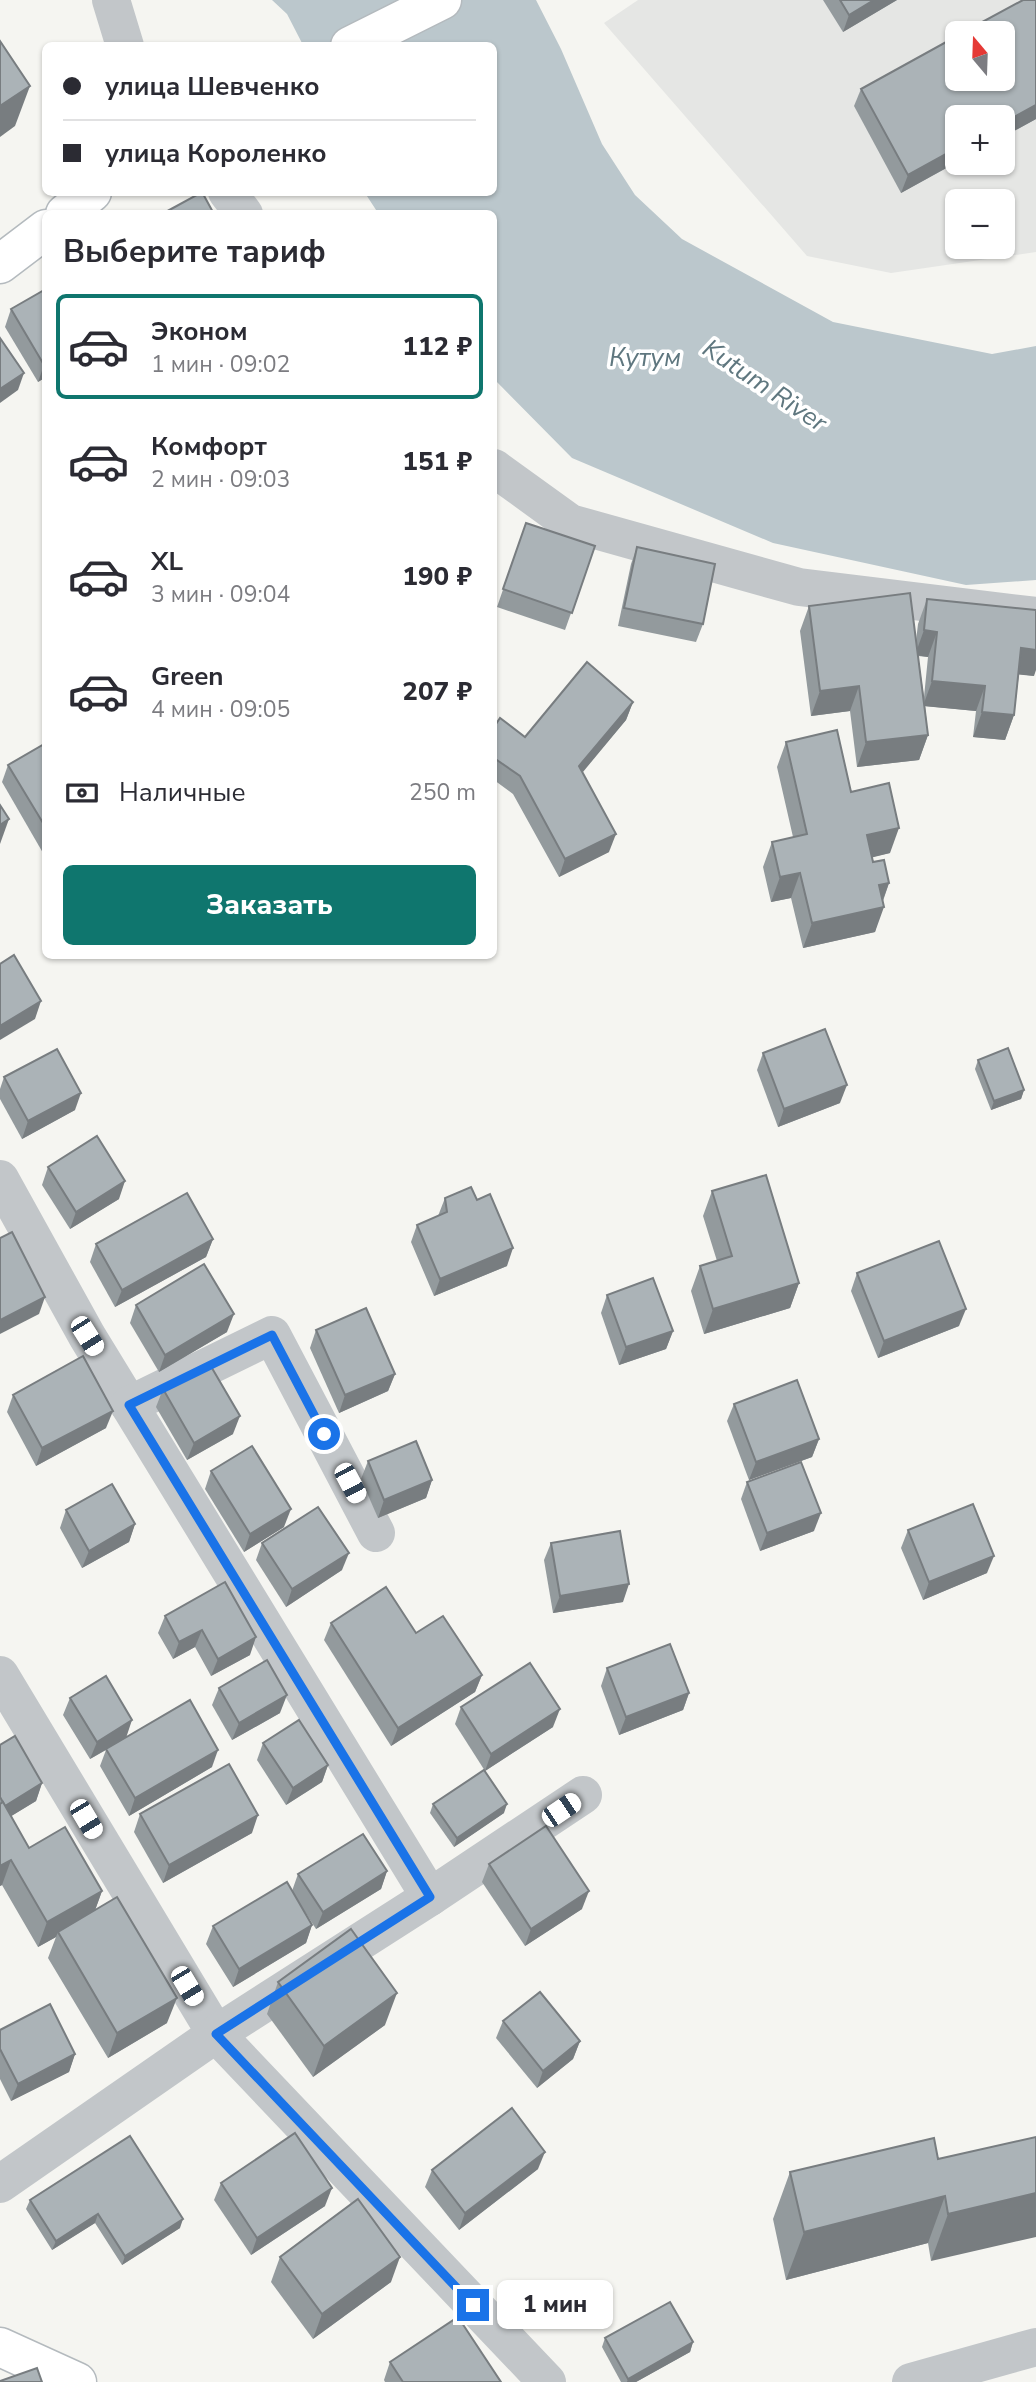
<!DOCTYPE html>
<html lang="ru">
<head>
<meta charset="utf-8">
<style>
	body { margin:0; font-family:"Nunito Sans",sans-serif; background:#f7f7f7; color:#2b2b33; height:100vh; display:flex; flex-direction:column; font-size:26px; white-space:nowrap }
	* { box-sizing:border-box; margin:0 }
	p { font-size:23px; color:#7c7c81 }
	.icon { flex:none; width:38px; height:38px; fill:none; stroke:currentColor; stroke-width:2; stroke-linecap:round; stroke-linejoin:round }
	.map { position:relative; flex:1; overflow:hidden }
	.drawer { position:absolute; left:42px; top:210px; width:455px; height:749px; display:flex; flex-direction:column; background:#fff; border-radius:10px; box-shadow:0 2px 5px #0004 }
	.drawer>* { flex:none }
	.top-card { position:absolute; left:42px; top:42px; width:455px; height:154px; border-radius:10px; box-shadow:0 2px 5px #0004; display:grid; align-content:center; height:154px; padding:0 21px; background:#fff }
	.needle { width:46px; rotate:341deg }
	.controls { position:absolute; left:945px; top:21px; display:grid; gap:14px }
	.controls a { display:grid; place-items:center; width:70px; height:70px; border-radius:10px; background:#fff; box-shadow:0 2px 5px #0004; font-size:35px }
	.end { position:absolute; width:32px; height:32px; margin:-16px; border:9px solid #1a73e8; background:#fff; box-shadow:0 0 0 4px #fff }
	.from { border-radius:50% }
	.bubble { position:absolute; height:49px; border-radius:10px; background:#fff; box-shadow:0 2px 5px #0004; font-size:23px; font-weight:800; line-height:49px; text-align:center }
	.car { position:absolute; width:21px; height:42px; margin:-21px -10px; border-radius:9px; box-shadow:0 0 5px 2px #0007; background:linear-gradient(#fff 24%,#345 0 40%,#fff 0 76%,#345 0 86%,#fff 0) }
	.top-card b { display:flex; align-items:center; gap:24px; height:66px; font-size:26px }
	.top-card b+b { border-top:2px solid #e1e1e2 }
	.top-card i { width:18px; height:18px; background:#2b2b33 }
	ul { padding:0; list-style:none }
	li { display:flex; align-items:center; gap:21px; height:105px; margin:0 14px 10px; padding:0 7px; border:4px solid transparent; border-radius:10px }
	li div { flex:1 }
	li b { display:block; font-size:26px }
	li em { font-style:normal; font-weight:800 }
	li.current { border-color:#0f766e }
	li>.icon { width:63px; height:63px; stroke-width:1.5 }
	h2 { padding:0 21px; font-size:32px; line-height:84px }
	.pay { display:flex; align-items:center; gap:18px; height:77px; padding:0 21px; font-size:26px }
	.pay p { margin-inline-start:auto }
	.cta { display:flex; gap:14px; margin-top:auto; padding:14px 21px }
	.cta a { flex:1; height:80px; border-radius:10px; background:#0f766e; color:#fff; font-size:28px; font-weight:800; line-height:80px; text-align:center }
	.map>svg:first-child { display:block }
</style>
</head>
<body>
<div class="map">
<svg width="1036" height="2382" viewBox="0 0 1036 2382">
	<rect width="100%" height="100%" fill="#f5f5f1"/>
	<!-- built -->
	<path fill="#e5e6e4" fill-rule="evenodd" d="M638 0H1036V252L891 273 807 256 604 23ZM957 33H1003V79H957ZM957 117H1003V163H957ZM957 201H1003V247H957Z"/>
	<!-- water -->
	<path fill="#bbc7cc" d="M272 0H536L561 49 602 144 635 195 682 239 833 322 992 354 1036 346V580L966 585 773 543 572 458 494 379V214L378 213 365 193 494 192V46L303 45 287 14Z"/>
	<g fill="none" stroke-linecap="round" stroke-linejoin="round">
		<!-- secondary casing -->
		<g stroke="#b4babe" stroke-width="41">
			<g id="secondary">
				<path d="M350 46 442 0"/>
				<path d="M65 214 92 192"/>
				<path d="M0 264 46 229"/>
				<path d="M0 2347 77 2382"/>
			</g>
		</g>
		<!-- street -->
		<g stroke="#c2c6c9" stroke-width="38">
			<path d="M111 0 125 46"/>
			<path d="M227 192 244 214"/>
			<path d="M494 468 570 523 799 587 1036 616"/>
			<path d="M0 1179 87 1336 430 1897"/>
			<path d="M129 1405 272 1335 376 1533"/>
			<path d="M0 1675 216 2034 547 2382"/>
			<path d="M0 2184 216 2034 430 1897 583 1795"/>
			<path d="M911 2382 1036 2347"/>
		</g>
		<!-- secondary -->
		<use href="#secondary" stroke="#fff" stroke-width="38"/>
	</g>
	<!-- wall -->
	<g fill="#939a9d" fill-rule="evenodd">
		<path d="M823 0H897L843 32Z"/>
		<path d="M1036 0V119L901 193 854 106 861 89Z"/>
		<path d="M46 289V377L38 382 5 327 11 309Z"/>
		<path d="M526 523 595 546 565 630 497 607Z"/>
		<path d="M637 547 703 624 696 642 618 626 631 564Z"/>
		<path d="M927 599 1034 676 1019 674 1014 715 1005 740 973 737 976 711 925 706 928 735 919 760 857 767 850 711 811 716 800 631 809 606 916 641 918 624ZM918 656 928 657 924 697Z"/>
		<path d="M633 702 626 720 582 772 609 852 559 877 513 794 494 780V727L525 737Z"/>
		<path d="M786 742 851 792 890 853 872 857 873 862 889 883 883 901 875 932 803 948 791 898 771 902 763 867 772 842 793 837 777 767Z"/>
		<path d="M46 743V852L43 853 2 782 8 765Z"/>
		<path d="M763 1053 840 1103 778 1127 757 1070Z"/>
		<path d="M978 1060 1024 1090 1021 1099 991 1110 975 1069Z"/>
		<path d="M4 1077 75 1110 22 1139 0 1099V1089Z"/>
		<path d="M48 1167 119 1199 70 1229 42 1185Z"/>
		<path d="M712 1191 799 1283 790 1308 704 1334 691 1291 700 1266 717 1261 703 1216Z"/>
		<path d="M445 1198 477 1200 507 1266 434 1296 411 1242 417 1225 438 1216Z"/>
		<path d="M213 1239 206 1257 115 1307 90 1262 96 1244Z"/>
		<path d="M857 1273 959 1326 878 1358 851 1291Z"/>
		<path d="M607 1295 673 1331 666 1349 619 1365 601 1313Z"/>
		<path d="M136 1305 227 1332 159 1372 130 1323Z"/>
		<path d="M316 1330 395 1374 388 1391 339 1413 310 1348Z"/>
		<path d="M163 1389 233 1434 187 1460 156 1407Z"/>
		<path d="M13 1395 106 1428 36 1466 7 1412Z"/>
		<path d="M734 1404 819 1439 812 1457 749 1480 727 1421Z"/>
		<path d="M368 1461 432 1480 426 1498 378 1518 361 1479Z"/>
		<path d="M211 1471 284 1527 244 1552 205 1489Z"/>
		<path d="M747 1482 814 1531 760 1551 741 1499Z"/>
		<path d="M66 1510 135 1524 129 1542 82 1568 60 1528Z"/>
		<path d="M908 1530 987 1573 923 1600 901 1548Z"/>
		<path d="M262 1543 342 1570 286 1607 256 1560Z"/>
		<path d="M551 1543 623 1602 553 1613 544 1560Z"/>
		<path d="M225 1582 250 1655 211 1676 195 1647 173 1659 158 1633 165 1616Z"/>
		<path d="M331 1623 416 1633 482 1675 475 1692 391 1746 324 1640Z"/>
		<path d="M607 1668 689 1693 683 1710 619 1735 601 1686Z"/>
		<path d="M219 1688 280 1713 232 1740 212 1705Z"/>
		<path d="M70 1698 126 1737 212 1767 129 1816 100 1766 106 1750 90 1759 63 1715Z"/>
		<path d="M461 1707 553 1727 485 1771 455 1724Z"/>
		<path d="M263 1743 328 1765 322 1782 286 1805 257 1760Z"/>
		<path d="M0 1745 42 1783 36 1801 11 1816 29 1848 102 1891 95 1910 167 2023 108 2058 48 1958 56 1937 38 1947 2 1885 0 1886Z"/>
		<path d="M433 1804 504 1813 454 1847 430 1813Z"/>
		<path d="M140 1814 252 1833 163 1883 134 1832Z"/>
		<path d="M489 1864 582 1909 525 1946 482 1882Z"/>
		<path d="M387 1871 381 1889 316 1929 298 1901 312 1925 306 1943 233 1987 206 1944 213 1926 292 1891 298 1874Z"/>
		<path d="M278 1982 385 2025 313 2077 267 2014Z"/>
		<path d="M503 2021 580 2041 573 2059 537 2088 496 2038Z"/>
		<path d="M0 2030 75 2054 69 2072 11 2101 0 2079Z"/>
		<path d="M1036 2137 931 2261 928 2243 786 2280 773 2219 790 2172 938 2159Z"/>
		<path d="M538 2169 459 2230 425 2187 432 2170Z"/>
		<path d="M221 2183 325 2206 251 2255 214 2200Z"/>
		<path d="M30 2200 180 2228 122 2265 95 2223 52 2250 26 2209Z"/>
		<path d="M280 2257 391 2282 313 2339 271 2282Z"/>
		<path d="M605 2338 693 2342 690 2352 636 2382H621L602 2347Z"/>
		<path d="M390 2362 501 2382H385L384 2380Z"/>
	</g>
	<!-- shaded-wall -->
	<g fill="#787d80">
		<path d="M874 0H897L843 32 849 15Z"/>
		<path d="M30 86 15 126 0 137V106Z"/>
		<path d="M1036 105V119L1003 137V123Z"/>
		<path d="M957 148V162L901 193 908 175Z"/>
		<path d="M46 364V377L38 382 44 365Z"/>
		<path d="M24 373 18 390 0 403V389Z"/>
		<path d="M924 630 937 632 928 657 915 655Z"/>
		<path d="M1021 648 1036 650V670L1034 676 1012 674Z"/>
		<path d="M932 681 985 686 976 711 923 706Z"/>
		<path d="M859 686 850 711 811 716 820 691Z"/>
		<path d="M633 702 626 720 573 784 579 766Z"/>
		<path d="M982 712 1014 715 1005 740 973 737Z"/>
		<path d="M928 735 919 760 857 767 866 742Z"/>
		<path d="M9 819 0 844V825Z"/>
		<path d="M899 828 890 853 858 861 867 835Z"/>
		<path d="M616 834 609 852 559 877 565 859Z"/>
		<path d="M800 873 791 898 771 902 780 877Z"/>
		<path d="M889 883 880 908 884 907 875 932 803 948 812 923 879 885Z"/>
		<path d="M41 1001 35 1019 0 1040V1026Z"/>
		<path d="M847 1085 840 1103 778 1127 784 1109Z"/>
		<path d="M1024 1090 1021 1099 991 1110 994 1101Z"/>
		<path d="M81 1093 75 1110 22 1139 28 1121Z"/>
		<path d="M125 1181 119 1199 70 1229 76 1212Z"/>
		<path d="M213 1239 206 1257 115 1307 122 1290Z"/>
		<path d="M513 1248 507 1266 434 1296 440 1279Z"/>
		<path d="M799 1283 790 1308 704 1334 713 1309Z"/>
		<path d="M45 1297 39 1314 0 1334V1320Z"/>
		<path d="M966 1309 959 1326 878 1358 884 1341Z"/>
		<path d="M234 1314 227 1332 159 1372 165 1355Z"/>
		<path d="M673 1331 666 1349 619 1365 626 1347Z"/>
		<path d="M395 1374 388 1391 339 1413 345 1395Z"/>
		<path d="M113 1411 106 1428 36 1466 42 1448Z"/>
		<path d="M240 1416 233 1434 187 1460 194 1443Z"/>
		<path d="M819 1439 812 1457 749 1480 756 1462Z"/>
		<path d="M432 1480 426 1498 378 1518 384 1500Z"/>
		<path d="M291 1509 284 1527 244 1552 250 1534Z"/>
		<path d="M821 1513 814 1531 760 1551 767 1533Z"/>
		<path d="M135 1524 129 1542 82 1568 89 1551Z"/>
		<path d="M349 1553 342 1570 286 1607 292 1589Z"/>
		<path d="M994 1556 987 1573 923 1600 929 1582Z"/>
		<path d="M629 1584 623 1602 553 1613 560 1596Z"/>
		<path d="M202 1630 195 1647 173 1659 179 1642Z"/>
		<path d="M256 1637 250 1655 211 1676 218 1659Z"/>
		<path d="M482 1675 475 1692 391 1746 398 1728Z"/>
		<path d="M689 1693 683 1710 619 1735 626 1717Z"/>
		<path d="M287 1695 280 1713 232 1740 239 1723Z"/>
		<path d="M560 1709 553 1727 485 1771 491 1754Z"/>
		<path d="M132 1720 126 1738 90 1759 97 1742Z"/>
		<path d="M218 1750 212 1767 129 1816 135 1798Z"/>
		<path d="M328 1765 322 1782 286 1805 293 1788Z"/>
		<path d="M42 1783 36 1801 0 1823 5 1806Z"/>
		<path d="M507 1804 504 1813 454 1847 457 1838Z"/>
		<path d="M258 1815 252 1833 163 1883 169 1865Z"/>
		<path d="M11 1860 2 1885 0 1886V1866Z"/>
		<path d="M387 1871 381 1889 316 1929 323 1912Z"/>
		<path d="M102 1891 93 1916 58 1932 56 1937 38 1947 47 1922Z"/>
		<path d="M589 1891 582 1909 525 1946 531 1929Z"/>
		<path d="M312 1925 306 1943 233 1987 239 1969Z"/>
		<path d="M397 1993 385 2025 313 2077 324 2046Z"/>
		<path d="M177 1998 167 2023 108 2058 117 2033Z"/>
		<path d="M580 2041 573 2059 537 2088 543 2071Z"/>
		<path d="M75 2054 69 2072 11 2101 18 2084Z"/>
		<path d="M545 2152 538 2169 459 2230 465 2213Z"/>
		<path d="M332 2188 325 2206 251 2255 257 2238Z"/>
		<path d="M1036 2193V2237L931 2261 948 2214Z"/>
		<path d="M945 2196 928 2243 786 2280 804 2232Z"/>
		<path d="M98 2214 95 2223 52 2250 56 2241Z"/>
		<path d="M183 2219 180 2228 122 2265 125 2256Z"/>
		<path d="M400 2257 391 2282 313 2339 322 2314Z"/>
		<path d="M693 2342 690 2352 636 2382H627L628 2379Z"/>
	</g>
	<!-- building -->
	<g fill="#abb3b7" stroke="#787d80" stroke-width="2">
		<path d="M840 0H874L849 15Z"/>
		<path d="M1023 0H1036V105L1003 123V117H957V148L908 175 861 89 957 36V79H1003V33H962Z"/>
		<path d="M0 41 30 86 0 106Z"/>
		<path d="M202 192 214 214H162Z"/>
		<path d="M46 289V364L44 365 11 309Z"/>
		<path d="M0 338 24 373 0 389Z"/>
		<path d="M526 523 595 546 572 613 503 589Z"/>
		<path d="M637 547 715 564 703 624 624 608Z"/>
		<path d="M910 593 928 735 866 742 859 686 820 691 809 606Z"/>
		<path d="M927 599 1036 610V650L1021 648 1014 715 982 712 985 686 932 681 937 632 924 630Z"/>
		<path d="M587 662 633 702 579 766 616 834 565 859 520 776 494 758V727L500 718 525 737Z"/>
		<path d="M837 730 851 792 889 783 899 828 867 835 873 862 884 860 889 883 879 885 884 907 812 923 800 873 780 877 772 842 807 834 786 742Z"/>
		<path d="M46 743V828L8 765Z"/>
		<path d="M0 805 9 819 0 825Z"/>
		<path d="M14 955 41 1001 0 1026V964Z"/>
		<path d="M825 1029 847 1085 784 1109 763 1053Z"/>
		<path d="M1008 1048 1024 1090 994 1101 978 1060Z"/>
		<path d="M57 1049 81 1093 28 1121 4 1077Z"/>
		<path d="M97 1136 125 1181 76 1212 48 1167Z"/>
		<path d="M766 1175 799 1283 713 1309 700 1266 732 1256 712 1191Z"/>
		<path d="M471 1187 477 1200 490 1194 513 1248 440 1279 417 1225 447 1212 445 1198Z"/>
		<path d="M187 1193 213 1239 122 1290 96 1244Z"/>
		<path d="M12 1232 45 1297 0 1320V1238Z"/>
		<path d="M939 1241 966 1309 884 1341 857 1273Z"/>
		<path d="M204 1264 234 1314 165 1355 136 1305Z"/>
		<path d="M653 1278 673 1331 626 1347 607 1295Z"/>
		<path d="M366 1308 395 1374 345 1395 316 1330Z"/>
		<path d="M83 1356 113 1411 42 1448 13 1395Z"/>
		<path d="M209 1363 240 1416 194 1443 163 1389Z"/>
		<path d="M797 1380 819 1439 756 1462 734 1404Z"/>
		<path d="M416 1441 432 1480 384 1500 368 1461Z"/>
		<path d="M252 1446 291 1509 250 1534 211 1471Z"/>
		<path d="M801 1462 821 1513 767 1533 747 1482Z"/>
		<path d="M112 1484 135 1524 89 1551 66 1510Z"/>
		<path d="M973 1504 994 1556 929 1582 908 1530Z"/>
		<path d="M318 1507 349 1553 292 1589 262 1543Z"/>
		<path d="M620 1531 629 1584 560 1596 551 1543Z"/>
		<path d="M225 1582 256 1637 218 1659 202 1630 179 1642 165 1616Z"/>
		<path d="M386 1587 416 1633 443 1616 482 1675 398 1728 331 1623Z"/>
		<path d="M670 1644 689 1693 626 1717 607 1668Z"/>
		<path d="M267 1660 287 1695 239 1723 219 1688Z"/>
		<path d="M530 1663 560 1709 491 1754 461 1707Z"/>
		<path d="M106 1676 132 1720 97 1742 70 1698Z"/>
		<path d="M190 1700 218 1750 135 1798 106 1749Z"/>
		<path d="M299 1720 328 1765 293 1788 263 1743Z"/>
		<path d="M15 1736 42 1783 5 1806 0 1797V1745Z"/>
		<path d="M229 1764 258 1815 169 1865 140 1814Z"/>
		<path d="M484 1770 507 1804 457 1838 433 1804Z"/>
		<path d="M3 1802 29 1848 65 1827 102 1891 47 1922 11 1860 0 1866V1804Z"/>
		<path d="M546 1826 589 1891 531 1929 489 1864Z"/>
		<path d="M363 1834 387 1871 323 1912 298 1874Z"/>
		<path d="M287 1882 312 1925 239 1969 213 1926Z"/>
		<path d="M117 1897 177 1998 117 2033 58 1932Z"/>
		<path d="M351 1929 397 1993 324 2046 278 1982Z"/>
		<path d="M540 1992 580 2041 543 2071 503 2021Z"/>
		<path d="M50 2004 75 2054 18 2084 0 2049V2030Z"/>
		<path d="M512 2108 545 2152 465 2213 432 2170Z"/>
		<path d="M295 2133 332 2188 257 2238 221 2183Z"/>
		<path d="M130 2136 183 2219 125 2256 98 2214 56 2241 30 2200Z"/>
		<path d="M1036 2137V2193L948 2214 945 2196 804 2232 790 2172 934 2138 938 2159Z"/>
		<path d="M358 2199 400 2257 322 2314 280 2257Z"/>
		<path d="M670 2302 693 2342 628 2379 605 2338Z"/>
		<path d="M458 2317 501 2382H403L390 2362Z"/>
		<path d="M37 2368 42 2382H0V2381Z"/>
	</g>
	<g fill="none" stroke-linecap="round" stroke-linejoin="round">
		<!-- route -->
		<path stroke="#1a73e8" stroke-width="9" d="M324 1434 272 1335 129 1405 430 1897 216 2034 473 2305"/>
	</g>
	<g text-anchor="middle" stroke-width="7" stroke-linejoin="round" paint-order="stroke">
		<!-- water labels -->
		<g font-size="26" font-style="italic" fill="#5f777f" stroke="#fff">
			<text x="645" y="366">Кутум</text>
			<text transform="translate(765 385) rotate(34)" y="9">Kutum River</text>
		</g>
	</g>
</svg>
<div class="controls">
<a><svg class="needle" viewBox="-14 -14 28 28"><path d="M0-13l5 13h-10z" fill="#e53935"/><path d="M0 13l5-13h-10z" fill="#7c7c81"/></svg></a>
<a>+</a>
<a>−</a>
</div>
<i class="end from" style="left:324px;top:1434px"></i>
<i class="end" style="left:473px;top:2305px"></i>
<div class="bubble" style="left:497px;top:2280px;width:116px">1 мин</div>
<i class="car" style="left:87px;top:1336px;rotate:148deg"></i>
<i class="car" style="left:350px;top:1483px;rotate:152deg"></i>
<i class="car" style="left:561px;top:1810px;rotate:56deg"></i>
<i class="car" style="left:86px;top:1819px;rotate:149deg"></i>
<i class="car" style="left:187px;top:1986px;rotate:149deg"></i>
<div class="top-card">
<b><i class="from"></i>улица Шевченко</b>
<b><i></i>улица Короленко</b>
</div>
<section class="drawer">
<h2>Выберите тариф</h2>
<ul>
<li class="current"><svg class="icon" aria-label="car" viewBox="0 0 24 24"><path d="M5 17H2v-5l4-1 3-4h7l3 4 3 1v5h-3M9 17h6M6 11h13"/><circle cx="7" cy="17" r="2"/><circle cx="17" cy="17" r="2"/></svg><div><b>Эконом</b><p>1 мин · 09:02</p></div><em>112 ₽</em></li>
<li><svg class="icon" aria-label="car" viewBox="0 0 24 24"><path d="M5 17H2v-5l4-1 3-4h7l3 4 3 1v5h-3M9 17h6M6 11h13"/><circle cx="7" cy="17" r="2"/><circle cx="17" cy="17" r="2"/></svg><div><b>Комфорт</b><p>2 мин · 09:03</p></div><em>151 ₽</em></li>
<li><svg class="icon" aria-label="car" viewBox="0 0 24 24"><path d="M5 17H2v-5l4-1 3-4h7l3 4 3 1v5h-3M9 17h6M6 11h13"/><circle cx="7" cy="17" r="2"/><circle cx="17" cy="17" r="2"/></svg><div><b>XL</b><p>3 мин · 09:04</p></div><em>190 ₽</em></li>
<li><svg class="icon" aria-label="car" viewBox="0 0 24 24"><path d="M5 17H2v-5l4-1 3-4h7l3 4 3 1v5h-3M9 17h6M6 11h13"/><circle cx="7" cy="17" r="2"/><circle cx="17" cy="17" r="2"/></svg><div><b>Green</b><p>4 мин · 09:05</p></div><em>207 ₽</em></li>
</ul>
<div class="pay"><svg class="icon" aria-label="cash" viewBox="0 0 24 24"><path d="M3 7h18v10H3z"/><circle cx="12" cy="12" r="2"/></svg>Наличные<p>250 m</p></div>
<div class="cta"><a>Заказать</a></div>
</section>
</div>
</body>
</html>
